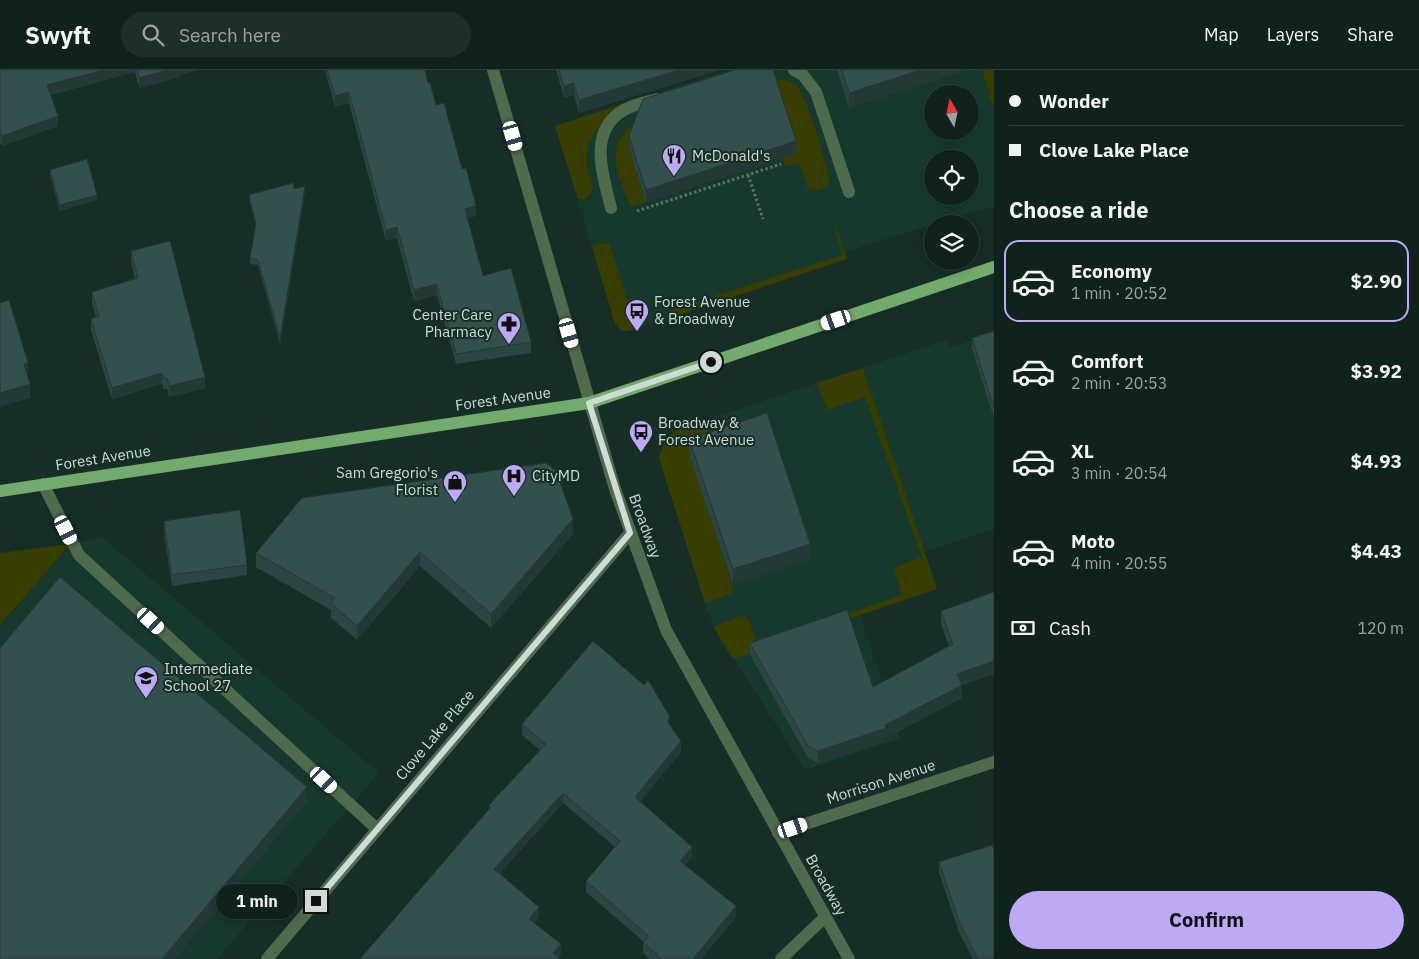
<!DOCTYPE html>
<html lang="en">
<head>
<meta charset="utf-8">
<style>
	body { margin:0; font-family:"IBM Plex Sans",sans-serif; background:#1e2f29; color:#f1f3f6; height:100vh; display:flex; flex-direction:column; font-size:19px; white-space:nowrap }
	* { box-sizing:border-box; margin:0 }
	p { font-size:16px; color:#9ca4a3 }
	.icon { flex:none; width:28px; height:28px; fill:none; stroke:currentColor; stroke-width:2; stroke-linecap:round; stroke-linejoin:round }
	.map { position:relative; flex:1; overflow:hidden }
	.sheet { display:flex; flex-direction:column; background:#10221c; width:425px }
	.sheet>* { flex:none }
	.hud { display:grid; align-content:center; height:110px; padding:0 15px; background:#10221c }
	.needle { width:32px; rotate:351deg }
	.buttons { position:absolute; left:924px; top:15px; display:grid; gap:10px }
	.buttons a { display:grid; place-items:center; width:55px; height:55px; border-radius:50%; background:#10221c; box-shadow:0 2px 12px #0003,0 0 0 1px #303f3b; font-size:25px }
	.end { position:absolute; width:22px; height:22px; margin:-11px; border:6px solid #cedcd5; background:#111; box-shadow:0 0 0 2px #111 }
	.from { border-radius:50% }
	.bubble { position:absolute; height:35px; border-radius:18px; background:#10221c; box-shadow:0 2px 12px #0003,0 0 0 1px #303f3b; font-size:16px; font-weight:800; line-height:35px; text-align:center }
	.car { position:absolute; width:15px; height:30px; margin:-15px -8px; border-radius:6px; box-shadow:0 0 4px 1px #0007; background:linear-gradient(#fff 24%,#345 0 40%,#fff 0 76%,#345 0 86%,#fff 0) }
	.hud b { display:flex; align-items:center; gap:18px; height:48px; font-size:19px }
	.hud b+b { border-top:1px solid #303f3b }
	.hud i { width:12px; height:12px; background:#f1f3f6 }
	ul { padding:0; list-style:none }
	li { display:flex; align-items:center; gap:15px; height:82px; margin:0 10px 8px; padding:0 5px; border:2px solid transparent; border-radius:15px }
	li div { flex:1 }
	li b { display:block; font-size:19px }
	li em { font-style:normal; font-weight:800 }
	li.on { border-color:#bda9f5 }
	li>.icon { width:45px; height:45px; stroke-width:1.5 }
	h2 { padding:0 15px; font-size:22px; line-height:60px }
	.pay { display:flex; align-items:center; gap:12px; height:55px; padding:0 15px; font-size:19px }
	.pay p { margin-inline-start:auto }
	.cta { display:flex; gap:10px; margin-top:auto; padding:10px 15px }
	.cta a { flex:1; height:58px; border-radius:30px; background:#bda9f5; color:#111; font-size:20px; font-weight:800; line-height:58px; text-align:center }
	header { display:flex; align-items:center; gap:30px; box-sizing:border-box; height:70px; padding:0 25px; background:#10221c; border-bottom:1px solid #303f3b }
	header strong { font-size:24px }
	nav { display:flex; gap:28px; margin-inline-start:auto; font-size:18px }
	.search { width:350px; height:45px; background:#1e2f29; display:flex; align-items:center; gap:12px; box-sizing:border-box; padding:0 18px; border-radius:28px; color:#9ca4a3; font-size:19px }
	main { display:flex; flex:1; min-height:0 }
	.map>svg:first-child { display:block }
</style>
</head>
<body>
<header>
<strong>Swyft</strong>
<div class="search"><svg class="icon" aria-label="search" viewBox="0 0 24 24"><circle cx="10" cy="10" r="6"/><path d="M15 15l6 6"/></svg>Search here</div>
<nav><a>Map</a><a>Layers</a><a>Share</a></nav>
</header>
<main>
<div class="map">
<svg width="994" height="889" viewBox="0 0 994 889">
	<rect width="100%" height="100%" fill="#162e25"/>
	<!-- built -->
	<g fill="#17392d" fill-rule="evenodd">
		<path d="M728 0H982L994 40V136L885 169 846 182 847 189 670 248 627 261H622L615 254 555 56ZM932 24H970V61H932ZM932 89H970V126H932Z"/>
		<path d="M994 263V459L925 482 937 519 860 545 900 669 806 700 719 567 708 542 659 388 663 375 673 361 946 270 949 278Z"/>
		<path d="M102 467 379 703 217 889H0V556L70 474Z"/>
	</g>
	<!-- green -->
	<g fill="#373e00">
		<path d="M982 0H994V40Z"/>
		<path d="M772 10C779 9 786 9 792 12 808 21 822 84 828 103L829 113C825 119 815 122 808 119L799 93 786 97 783 88Z"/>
		<path d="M624 33C605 47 586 65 587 91 587 101 593 111 592 122L585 129H578L555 56Z"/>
		<path d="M631 56 634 65 629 78 644 126 655 129 630 137C621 108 602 80 631 56Z"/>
		<path d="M834 154 836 155 847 189 670 248 668 241 842 185Z"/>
		<path d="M600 173 609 174 611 179 636 259 627 261H622L615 254 592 176Z"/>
		<path d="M863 298 937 519 733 589 719 567 714 557 737 547 743 546 749 550 757 574 902 525 894 499 900 495 922 487 865 327 827 340 817 313Z"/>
		<path d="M706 350 714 375 690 384 733 518 729 525 705 533 659 388C668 358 679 359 706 350Z"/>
		<path d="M70 474 2 553 0 556V483Z"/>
	</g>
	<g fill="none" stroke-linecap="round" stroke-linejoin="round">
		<!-- path -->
		<g stroke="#5c7068" stroke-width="3" stroke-dasharray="2.5 2.5" stroke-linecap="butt">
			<path d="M748 105 763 149"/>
			<path d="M637 141 781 94"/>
		</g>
		<!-- minor -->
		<g stroke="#4f6a4c" stroke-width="12">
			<path d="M493 0 615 419 666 560 849 889"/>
			<path d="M794 0 803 5 816 22 849 122"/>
			<path d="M611 138C603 105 587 61 624 40 634 34 647 32 657 29"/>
			<path d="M43 414 79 485 377 759"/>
			<path d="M778 763 994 692"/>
			<path d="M267 889 630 463"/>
			<path d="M781 889 825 847"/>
		</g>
		<!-- major -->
		<path stroke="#73ab6c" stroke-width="12" d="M0 421 589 333 994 197"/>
	</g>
	<!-- wall -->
	<g fill="#2c4544">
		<path d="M0 0H197L179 5V7L139 18 135 2 50 25 58 56 2 76 0 72Z"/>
		<path d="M325 0H425L428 13 436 35 462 99 476 146 467 148 483 206 531 272V283L456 294 437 225 414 231 397 168 386 171 349 33 335 37Z"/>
		<path d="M556 0H720L579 43 574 25 564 28Z"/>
		<path d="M837 0H967L849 38Z"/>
		<path d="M629 66 796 84 646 132 629 78Z"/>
		<path d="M50 100 97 130 60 141 50 105Z"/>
		<path d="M294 119 305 122 280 274 258 195 250 194V188L256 157 249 130V125Z"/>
		<path d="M131 181 205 318 169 327 167 319H164L162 314 112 329 91 260V249L96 247 92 233V222L135 209 131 192Z"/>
		<path d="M994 261V348L972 279V268Z"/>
		<path d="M689 369 810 489 733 515 689 384Z"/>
		<path d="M164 451 247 495V505L172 516 164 462Z"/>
		<path d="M573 464 491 558 420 496 357 570 331 548V540L256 497V483Z"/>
		<path d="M941 541 994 604 962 615V628L886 668V671L818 693 808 688 750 585V573L873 617 949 576 941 554Z"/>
		<path d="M522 654 670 656 681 682 639 732 692 788 685 795 736 847 701 889H650L643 883V873L644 872 586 822V811L615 777 563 733 500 803 539 847 534 853 561 884 558 887 360 889 489 739V735L540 680 522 665Z"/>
		<path d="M939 792 994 889H973L959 862 939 803Z"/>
	</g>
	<!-- shaded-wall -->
	<g fill="#243837">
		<path d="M104 0H135V2L47 25V15Z"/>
		<path d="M168 0H197L179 5V7L139 18V8Z"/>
		<path d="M679 0H720L579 43V30Z"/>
		<path d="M920 0H967L849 38V23Z"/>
		<path d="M574 13V25L564 28V16Z"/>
		<path d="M349 22V33L335 37V26Z"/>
		<path d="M58 46V56L2 76V66Z"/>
		<path d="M796 71V84L646 132V120Z"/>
		<path d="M305 116V122L280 274V268Z"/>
		<path d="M97 125V130L60 141V135Z"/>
		<path d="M476 136V146L465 149V139Z"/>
		<path d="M397 157V168L386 171V160Z"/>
		<path d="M437 214V225L414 231V220Z"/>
		<path d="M28 293V307L24 294Z"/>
		<path d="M162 303V314L112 329V318Z"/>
		<path d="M205 307V318L169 327V316Z"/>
		<path d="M30 314V328L0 337V323Z"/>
		<path d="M573 449V464L491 558V544Z"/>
		<path d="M810 474V489L733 515V499Z"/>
		<path d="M420 482V496L357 570V556Z"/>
		<path d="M994 591V604L957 617V604Z"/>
		<path d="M962 615V628L886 668V671L818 693V681L885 655Z"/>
		<path d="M670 647V657L667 651Z"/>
		<path d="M681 671V682L635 738V727Z"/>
		<path d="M307 717V732L175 889H162Z"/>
		<path d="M563 723V733L494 809V799Z"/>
		<path d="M692 777V788L680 801V791Z"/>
		<path d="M736 836V847L701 889H693Z"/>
		<path d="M539 837V847L529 859V849Z"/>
		<path d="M561 874V884L557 889 553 883Z"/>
	</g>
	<!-- building -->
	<g fill="#33504f" stroke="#243837">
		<path d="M0 0H104L47 15 58 46 2 66 0 61Z"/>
		<path d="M137 0H168L139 8Z"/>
		<path d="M327 0H425L428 13H430L436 35 444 33 462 99 466 98 476 136 465 139 483 206 511 198 531 272 456 284 437 214 414 220 397 157 386 160 349 22 335 26Z"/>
		<path d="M559 0H679L579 30 574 13 564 16Z"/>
		<path d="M735 0H773L796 71 646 120 629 66 643 29Z"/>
		<path d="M842 0H920L849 23Z"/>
		<path d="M87 89 97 125 60 135 50 100Z"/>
		<path d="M293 113 294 119 305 116 280 268 258 190 250 188 256 154 249 125Z"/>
		<path d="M170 171 205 307 169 316 167 308H164L162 303 112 318 91 249 99 246 92 222 138 208 131 181Z"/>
		<path d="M9 230 28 293 24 294 30 314 0 323V233Z"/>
		<path d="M994 261V338L972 268Z"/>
		<path d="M767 343 810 474 733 499 689 369Z"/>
		<path d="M546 393 556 401 573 449 491 544 420 482 357 556 331 533 335 528 256 483 302 428Z"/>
		<path d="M240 440 247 495 172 505 164 451Z"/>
		<path d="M60 507 307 717 162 889H0V578Z"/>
		<path d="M994 522V591L957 604 962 615 885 655 886 658 818 681 808 676 750 573 847 540 873 617 953 574 941 541Z"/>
		<path d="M593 571 644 615 648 610 670 647 667 651 681 671 635 727 692 777 680 791 736 836 693 889H663L643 873 649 866 586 811 620 771 563 723 494 799 539 837 529 849 561 874 553 883 560 889H360L491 737 489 735 546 674 522 654Z"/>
		<path d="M992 775 994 780V889H978L959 851 939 792Z"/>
	</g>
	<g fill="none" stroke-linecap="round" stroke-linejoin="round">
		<!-- route -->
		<path stroke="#cedcd5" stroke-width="6" d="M316 831 630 463 589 333 711 292"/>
	</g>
	<!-- icons -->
	<defs>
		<g id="restaurant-pin" transform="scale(1.25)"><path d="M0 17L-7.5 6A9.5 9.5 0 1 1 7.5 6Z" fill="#bda9f5" stroke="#162e25"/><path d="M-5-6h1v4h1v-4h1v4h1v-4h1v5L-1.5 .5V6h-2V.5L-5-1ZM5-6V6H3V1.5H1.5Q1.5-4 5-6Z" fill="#111"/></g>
		<g id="bus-pin" transform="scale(1.25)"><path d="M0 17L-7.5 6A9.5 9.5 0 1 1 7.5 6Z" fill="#bda9f5" stroke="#162e25"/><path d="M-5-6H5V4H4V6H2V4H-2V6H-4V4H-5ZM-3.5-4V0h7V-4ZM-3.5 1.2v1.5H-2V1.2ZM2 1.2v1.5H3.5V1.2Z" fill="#111"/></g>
		<g id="pharmacy-pin" transform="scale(1.25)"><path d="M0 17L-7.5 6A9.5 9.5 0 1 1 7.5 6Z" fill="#bda9f5" stroke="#162e25"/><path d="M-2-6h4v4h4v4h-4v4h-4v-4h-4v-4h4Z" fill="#111"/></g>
		<g id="hospital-pin" transform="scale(1.25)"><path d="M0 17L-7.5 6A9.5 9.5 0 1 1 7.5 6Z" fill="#bda9f5" stroke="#162e25"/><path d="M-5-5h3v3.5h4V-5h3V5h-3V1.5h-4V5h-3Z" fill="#111"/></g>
		<g id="shop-pin" transform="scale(1.25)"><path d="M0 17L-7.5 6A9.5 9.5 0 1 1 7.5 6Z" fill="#bda9f5" stroke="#162e25"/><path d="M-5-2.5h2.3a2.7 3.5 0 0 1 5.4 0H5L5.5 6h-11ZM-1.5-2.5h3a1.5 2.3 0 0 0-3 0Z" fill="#111"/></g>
		<g id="school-pin" transform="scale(1.25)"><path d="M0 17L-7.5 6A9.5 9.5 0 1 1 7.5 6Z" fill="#bda9f5" stroke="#162e25"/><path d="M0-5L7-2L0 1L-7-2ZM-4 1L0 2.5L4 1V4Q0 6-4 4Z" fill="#111"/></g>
	</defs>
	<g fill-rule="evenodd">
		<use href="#restaurant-pin" x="674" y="86"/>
		<use href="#bus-pin" x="637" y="241"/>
		<use href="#pharmacy-pin" x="509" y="254"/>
		<use href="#bus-pin" x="641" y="362"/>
		<use href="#hospital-pin" x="514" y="406"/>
		<use href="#shop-pin" x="455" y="412"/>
		<use href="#school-pin" x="146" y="608"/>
	</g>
	<g text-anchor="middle" stroke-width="4" stroke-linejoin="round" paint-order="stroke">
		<!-- poi labels -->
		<g font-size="15" fill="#cedcd5" stroke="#162e25" text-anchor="start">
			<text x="692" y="91">McDonald's</text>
			<text x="654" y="237">Forest Avenue<tspan x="654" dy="17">&amp; Broadway</tspan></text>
			<text x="492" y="250" text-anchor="end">Center Care<tspan x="492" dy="17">Pharmacy</tspan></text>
			<text x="658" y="358">Broadway &amp;<tspan x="658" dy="17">Forest Avenue</tspan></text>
			<text x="438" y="408" text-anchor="end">Sam Gregorio's<tspan x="438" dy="17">Florist</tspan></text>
			<text x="532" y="411">CityMD</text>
			<text x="164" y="604">Intermediate<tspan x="164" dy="17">School 27</tspan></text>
		</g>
		<!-- street labels -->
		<g font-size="15" fill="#cedcd5" stroke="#162e25">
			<text transform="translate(503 329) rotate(-8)" y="5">Forest Avenue</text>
			<text transform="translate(103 388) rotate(-9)" y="5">Forest Avenue</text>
			<text transform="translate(645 456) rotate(70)" y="5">Broadway</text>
			<text transform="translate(435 665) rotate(-50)" y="5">Clove Lake Place</text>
			<text transform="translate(881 712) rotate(-18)" y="5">Morrison Avenue</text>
			<text transform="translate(826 815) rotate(61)" y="5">Broadway</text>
		</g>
	</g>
</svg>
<div class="buttons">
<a><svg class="needle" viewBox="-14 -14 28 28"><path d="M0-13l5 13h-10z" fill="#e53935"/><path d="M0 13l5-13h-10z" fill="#9ca4a3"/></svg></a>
<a><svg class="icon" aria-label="locate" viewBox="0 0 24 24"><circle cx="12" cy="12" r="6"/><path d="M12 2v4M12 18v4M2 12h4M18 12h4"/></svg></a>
<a><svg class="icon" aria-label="layers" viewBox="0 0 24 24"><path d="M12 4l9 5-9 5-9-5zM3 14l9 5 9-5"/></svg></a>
</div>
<i class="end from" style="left:711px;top:292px"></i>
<i class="end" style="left:316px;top:831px"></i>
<div class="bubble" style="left:216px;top:814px;width:82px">1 min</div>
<i class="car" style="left:513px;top:66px;rotate:164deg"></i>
<i class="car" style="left:836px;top:250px;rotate:251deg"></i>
<i class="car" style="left:569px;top:263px;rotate:164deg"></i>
<i class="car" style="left:66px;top:460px;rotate:153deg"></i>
<i class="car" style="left:151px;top:551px;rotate:133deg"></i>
<i class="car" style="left:324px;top:710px;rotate:133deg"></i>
<i class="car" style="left:793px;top:758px;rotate:71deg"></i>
</div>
<section class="sheet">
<div class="hud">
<b><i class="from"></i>Wonder</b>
<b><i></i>Clove Lake Place</b>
</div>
<h2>Choose a ride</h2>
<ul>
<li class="on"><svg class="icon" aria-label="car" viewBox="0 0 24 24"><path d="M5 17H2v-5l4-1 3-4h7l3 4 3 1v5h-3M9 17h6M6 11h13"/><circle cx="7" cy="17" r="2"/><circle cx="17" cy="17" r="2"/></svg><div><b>Economy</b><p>1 min · 20:52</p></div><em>$2.90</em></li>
<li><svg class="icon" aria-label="car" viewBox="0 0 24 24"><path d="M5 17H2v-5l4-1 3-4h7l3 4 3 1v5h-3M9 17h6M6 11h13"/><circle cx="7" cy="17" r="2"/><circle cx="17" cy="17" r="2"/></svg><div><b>Comfort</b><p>2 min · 20:53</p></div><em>$3.92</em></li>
<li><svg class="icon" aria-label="car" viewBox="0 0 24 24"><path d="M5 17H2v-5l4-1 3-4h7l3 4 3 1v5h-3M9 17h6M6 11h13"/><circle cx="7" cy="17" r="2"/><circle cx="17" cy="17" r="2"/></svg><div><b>XL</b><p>3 min · 20:54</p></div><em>$4.93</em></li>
<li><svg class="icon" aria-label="car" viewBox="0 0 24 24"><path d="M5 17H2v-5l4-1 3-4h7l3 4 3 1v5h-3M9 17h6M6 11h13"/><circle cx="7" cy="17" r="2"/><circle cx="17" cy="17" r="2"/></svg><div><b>Moto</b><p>4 min · 20:55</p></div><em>$4.43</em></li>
</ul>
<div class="pay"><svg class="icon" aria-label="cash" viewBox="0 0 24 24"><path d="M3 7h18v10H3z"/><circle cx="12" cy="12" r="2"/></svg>Cash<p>120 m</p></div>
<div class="cta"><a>Confirm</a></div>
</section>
</main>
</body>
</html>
